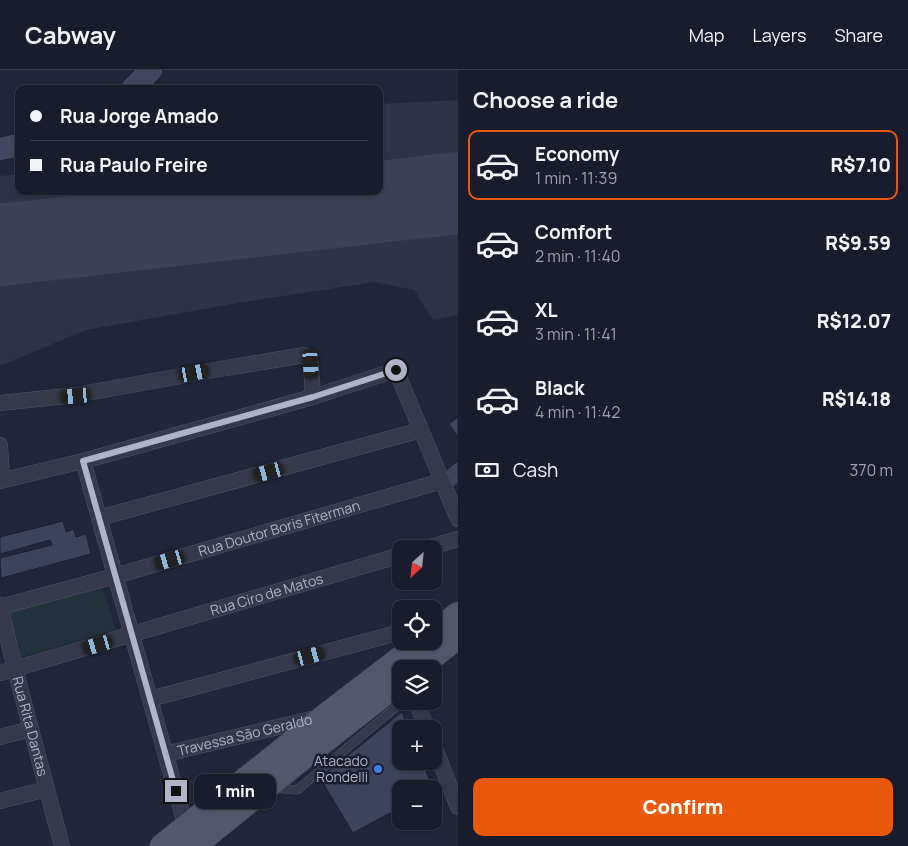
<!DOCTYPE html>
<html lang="en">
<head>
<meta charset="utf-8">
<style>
	body { margin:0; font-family:Manrope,sans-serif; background:#262938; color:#f1f3f6; height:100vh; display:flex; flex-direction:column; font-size:19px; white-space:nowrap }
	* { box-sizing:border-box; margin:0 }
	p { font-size:16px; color:#9fa1a9 }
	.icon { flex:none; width:28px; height:28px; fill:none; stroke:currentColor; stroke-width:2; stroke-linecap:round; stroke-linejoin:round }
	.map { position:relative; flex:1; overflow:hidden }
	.sheet { display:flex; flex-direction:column; background:#191c2c; width:450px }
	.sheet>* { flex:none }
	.top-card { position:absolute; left:15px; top:15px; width:368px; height:110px; border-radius:10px; box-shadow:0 1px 4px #0004,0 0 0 1px #373a48; display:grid; align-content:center; height:110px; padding:0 15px; background:#191c2c }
	.needle { width:32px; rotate:207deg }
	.buttons { position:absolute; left:392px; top:470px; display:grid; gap:10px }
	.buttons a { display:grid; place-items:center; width:50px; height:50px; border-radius:10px; background:#191c2c; box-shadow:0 1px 4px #0004,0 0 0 1px #373a48; font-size:25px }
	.end { position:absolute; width:22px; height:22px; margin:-11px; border:6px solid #b0b3c7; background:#111; box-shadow:0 0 0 2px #111 }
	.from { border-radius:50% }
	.bubble { position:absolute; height:35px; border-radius:10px; background:#191c2c; box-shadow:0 1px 4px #0004,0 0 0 1px #373a48; font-size:16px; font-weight:800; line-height:35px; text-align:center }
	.car { position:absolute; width:15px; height:30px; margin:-15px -8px; border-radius:6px; box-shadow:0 0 4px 1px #0007; background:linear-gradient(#222 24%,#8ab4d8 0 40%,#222 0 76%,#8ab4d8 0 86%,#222 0) }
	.top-card b { display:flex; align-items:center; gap:18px; height:48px; font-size:19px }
	.top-card b+b { border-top:1px solid #373a48 }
	.top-card i { width:12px; height:12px; background:#f1f3f6 }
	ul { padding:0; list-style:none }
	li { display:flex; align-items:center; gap:15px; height:70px; margin:0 10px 8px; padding:0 5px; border:2px solid transparent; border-radius:10px }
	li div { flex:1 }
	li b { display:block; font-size:19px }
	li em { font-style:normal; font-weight:800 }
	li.active { border-color:#ea580c }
	li>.icon { width:45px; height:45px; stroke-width:1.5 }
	h2 { padding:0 15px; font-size:22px; line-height:60px }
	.pay { display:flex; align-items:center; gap:12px; height:55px; padding:0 15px; font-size:19px }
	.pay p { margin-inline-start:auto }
	.action { display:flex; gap:10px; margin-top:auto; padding:10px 15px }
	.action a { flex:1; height:58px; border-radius:10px; background:#ea580c; color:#fff; font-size:20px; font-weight:800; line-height:58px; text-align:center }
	header { display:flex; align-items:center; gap:30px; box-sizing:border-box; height:70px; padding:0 25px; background:#191c2c; border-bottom:1px solid #373a48 }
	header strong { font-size:24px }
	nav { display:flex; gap:28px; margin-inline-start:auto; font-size:18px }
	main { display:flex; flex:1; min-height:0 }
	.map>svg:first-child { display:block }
</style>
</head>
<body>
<header>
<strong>Cabway</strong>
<nav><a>Map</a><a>Layers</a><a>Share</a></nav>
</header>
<main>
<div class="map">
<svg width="458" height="776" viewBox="0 0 458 776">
	<rect width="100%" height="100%" fill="#21263b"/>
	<!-- airport -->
	<path fill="#2f3348" d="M458 30V245L433 250 414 220 375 212 238 233 86 260 0 296V106L19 104V121H379V34Z"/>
	<!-- green -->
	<path fill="#23333c" d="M102 516 116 560 21 587 8 539Z"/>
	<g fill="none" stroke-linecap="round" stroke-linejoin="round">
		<!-- runway -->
		<path stroke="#3c4056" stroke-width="82" d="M0 175 458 123"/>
	</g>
	<!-- building -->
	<g fill="#3d435b" stroke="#1c2032">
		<path d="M458 347V367L449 354Z"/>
		<path d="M458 391V413L452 418 445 401Z"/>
		<path d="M63 451 66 462 74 459 76 467 86 464 91 484 1 508 0 488 52 475 50 470 0 484V467Z"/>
		<path d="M402 642 409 659H401V691H422L433 719H401V737L353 763 320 708Z"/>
	</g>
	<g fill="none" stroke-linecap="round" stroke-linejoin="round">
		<!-- lane casing -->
		<g stroke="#505366" stroke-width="9">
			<path id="lane" d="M274 718 297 720 396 637 401 622"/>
		</g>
		<!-- street casing -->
		<g stroke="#505366" stroke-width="16">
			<g id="street">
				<path d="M0 333 76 325 214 300 305 285 308 287 311 294 313 327"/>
				<path d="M0 375 2 410"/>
				<path d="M83 391 186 757"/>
				<path d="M0 411 83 391 313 327 396 300 458 449"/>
				<path d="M99 448 421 360"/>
				<path d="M424 479 458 469"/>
				<path id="s1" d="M0 535 15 599 62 776"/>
				<path id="s2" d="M0 537 115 506 442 411"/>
				<path id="s3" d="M0 603 401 485"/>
				<path d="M150 629 401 562"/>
				<path d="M416 631 427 659"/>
				<path d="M0 667 31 659"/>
				<path d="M434 676 458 737"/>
				<path id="s4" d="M165 684 316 648"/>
				<path d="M0 731 47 719"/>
			</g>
		</g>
		<!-- secondary casing -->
		<g stroke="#505366" stroke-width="22">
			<g id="secondary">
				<path d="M132 19 151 0"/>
				<path d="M0 79 19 75"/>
			</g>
		</g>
		<!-- primary casing -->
		<g stroke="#3e4254" stroke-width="25">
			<g id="primary">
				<path d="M434 563 458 544"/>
				<path d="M417 599 458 567"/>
				<path d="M162 776 325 646 423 571"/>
				<path d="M194 776 305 686 401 611"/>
			</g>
		</g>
		<!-- lane -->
		<use href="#lane" stroke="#35394b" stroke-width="8"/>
		<!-- street -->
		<use href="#street" stroke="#35394b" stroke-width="15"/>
		<!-- secondary -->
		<use href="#secondary" stroke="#43465e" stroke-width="21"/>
		<!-- primary -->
		<use href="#primary" stroke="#53576b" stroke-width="24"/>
	</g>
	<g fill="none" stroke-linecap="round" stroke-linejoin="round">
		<!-- route -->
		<path stroke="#b0b3c7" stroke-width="6" d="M176 721 83 391 313 327 396 300"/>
	</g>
	<!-- markers -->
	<circle fill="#3f7fe0" stroke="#1a1e30" stroke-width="2" cx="378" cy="699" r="5"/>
	<g text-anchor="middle" stroke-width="5" stroke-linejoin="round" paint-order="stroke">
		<!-- street labels -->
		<g font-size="14" fill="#b0b3c7" stroke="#1a1e30">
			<text dy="5" stroke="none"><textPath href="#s2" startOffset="290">Rua Doutor Boris Fiterman</textPath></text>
			<text dy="5" stroke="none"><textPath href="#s3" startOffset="278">Rua Ciro de Matos</textPath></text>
			<text dy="5" stroke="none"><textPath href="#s1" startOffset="125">Rua Rita Dantas</textPath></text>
			<text dy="5" stroke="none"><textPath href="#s4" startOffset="82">Travessa São Geraldo</textPath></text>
		</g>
		<!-- poi labels -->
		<g font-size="14" fill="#b0b3c7" stroke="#1a1e30" text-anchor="end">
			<text x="368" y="696">Atacado<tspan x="368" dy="16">Rondelli</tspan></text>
		</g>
	</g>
</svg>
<div class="buttons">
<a><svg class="needle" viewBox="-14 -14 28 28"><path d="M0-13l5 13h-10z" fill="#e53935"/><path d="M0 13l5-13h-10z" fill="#9fa1a9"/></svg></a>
<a><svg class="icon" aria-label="locate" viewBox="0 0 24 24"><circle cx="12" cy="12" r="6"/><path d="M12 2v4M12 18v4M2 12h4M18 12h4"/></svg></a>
<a><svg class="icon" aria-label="layers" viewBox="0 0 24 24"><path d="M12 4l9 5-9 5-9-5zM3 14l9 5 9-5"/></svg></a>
<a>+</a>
<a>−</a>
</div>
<i class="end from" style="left:396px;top:300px"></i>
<i class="end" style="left:176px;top:721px"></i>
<div class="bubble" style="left:194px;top:704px;width:82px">1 min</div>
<i class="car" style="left:311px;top:294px;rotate:176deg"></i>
<i class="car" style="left:194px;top:303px;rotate:79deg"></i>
<i class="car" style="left:76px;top:326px;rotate:265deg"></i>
<i class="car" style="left:269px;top:402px;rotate:255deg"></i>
<i class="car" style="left:170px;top:490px;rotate:254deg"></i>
<i class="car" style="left:98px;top:575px;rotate:254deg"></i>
<i class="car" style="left:310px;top:586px;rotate:75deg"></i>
<div class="top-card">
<b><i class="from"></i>Rua Jorge Amado</b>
<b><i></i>Rua Paulo Freire</b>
</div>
</div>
<section class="sheet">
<h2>Choose a ride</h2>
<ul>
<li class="active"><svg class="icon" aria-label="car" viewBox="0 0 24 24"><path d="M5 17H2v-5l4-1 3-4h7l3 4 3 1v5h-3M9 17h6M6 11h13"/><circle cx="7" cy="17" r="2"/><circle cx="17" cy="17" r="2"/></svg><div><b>Economy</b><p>1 min · 11:39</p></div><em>R$7.10</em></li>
<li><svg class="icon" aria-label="car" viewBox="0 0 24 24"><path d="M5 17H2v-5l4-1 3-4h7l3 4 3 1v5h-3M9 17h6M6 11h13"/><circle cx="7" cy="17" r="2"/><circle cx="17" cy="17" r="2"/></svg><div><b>Comfort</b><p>2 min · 11:40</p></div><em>R$9.59</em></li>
<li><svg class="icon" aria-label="car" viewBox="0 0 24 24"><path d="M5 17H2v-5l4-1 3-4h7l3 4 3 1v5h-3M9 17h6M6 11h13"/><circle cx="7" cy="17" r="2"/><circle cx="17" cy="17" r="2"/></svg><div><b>XL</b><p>3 min · 11:41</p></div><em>R$12.07</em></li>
<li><svg class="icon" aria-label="car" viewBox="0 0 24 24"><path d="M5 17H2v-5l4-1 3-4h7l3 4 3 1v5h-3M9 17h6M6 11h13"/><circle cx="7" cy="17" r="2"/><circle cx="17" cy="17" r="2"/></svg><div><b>Black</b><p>4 min · 11:42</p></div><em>R$14.18</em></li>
</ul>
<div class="pay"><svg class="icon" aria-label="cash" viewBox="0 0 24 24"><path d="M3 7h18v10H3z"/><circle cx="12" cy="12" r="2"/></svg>Cash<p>370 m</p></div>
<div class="action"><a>Confirm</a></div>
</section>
</main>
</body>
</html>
